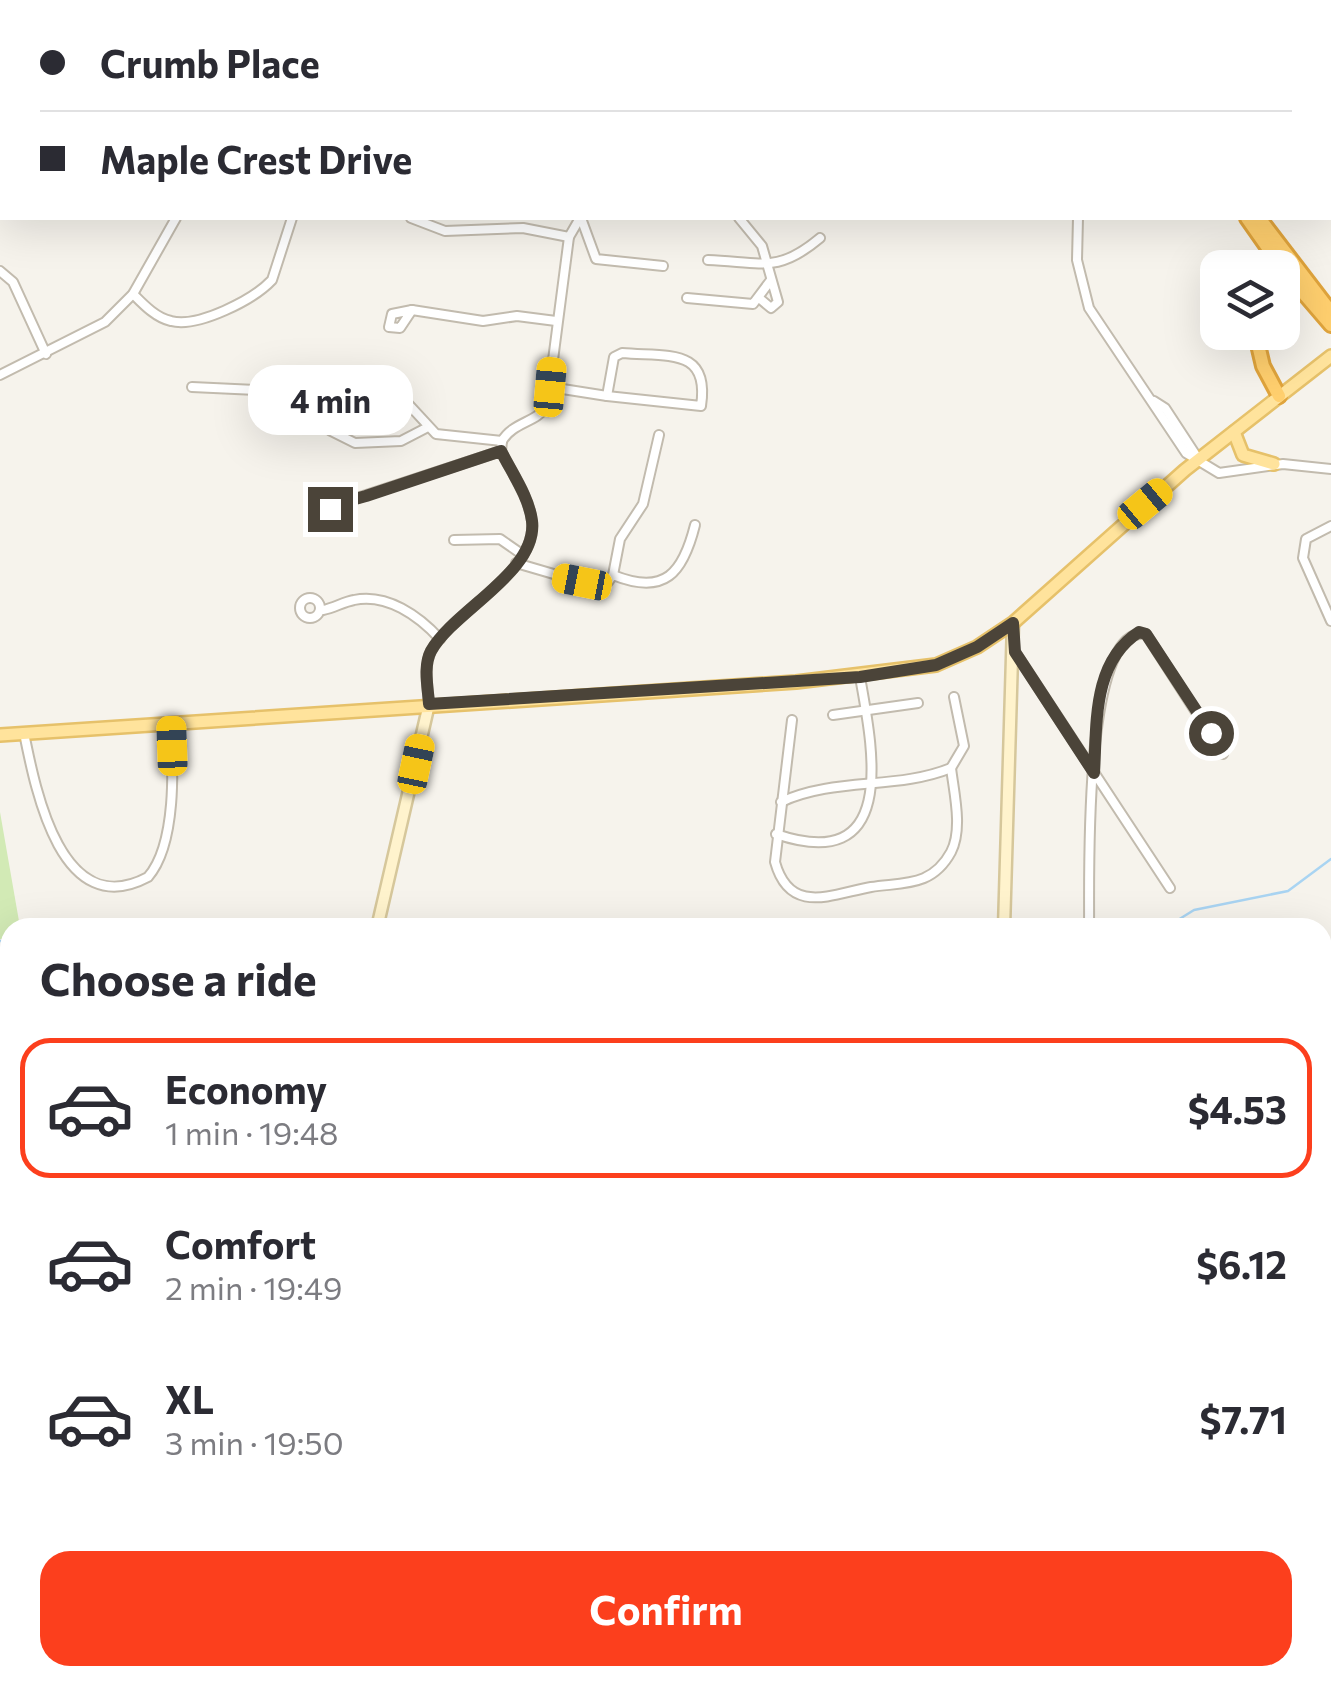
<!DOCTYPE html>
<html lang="en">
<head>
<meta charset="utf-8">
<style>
	body { margin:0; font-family:Commissioner,sans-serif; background:#f2f2f3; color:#2b2b33; height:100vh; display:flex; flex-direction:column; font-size:38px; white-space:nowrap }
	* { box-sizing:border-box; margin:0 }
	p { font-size:32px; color:#7c7c81 }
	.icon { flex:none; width:55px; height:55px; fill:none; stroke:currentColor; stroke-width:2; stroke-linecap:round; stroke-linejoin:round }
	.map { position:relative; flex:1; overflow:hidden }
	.sheet { position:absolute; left:0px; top:918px; width:1332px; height:768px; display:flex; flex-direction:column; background:#fff; border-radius:30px 30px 0 0; box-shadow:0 10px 40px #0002 }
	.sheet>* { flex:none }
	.banner { position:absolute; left:0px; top:0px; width:1332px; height:220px; box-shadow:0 10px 40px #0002; display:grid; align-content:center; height:220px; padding:0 40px; background:#fff }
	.tools { position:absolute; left:1200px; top:250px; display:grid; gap:20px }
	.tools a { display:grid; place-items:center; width:100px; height:100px; border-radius:20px; background:#fff; box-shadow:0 10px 40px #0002; font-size:50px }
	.end { position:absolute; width:45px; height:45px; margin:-22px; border:12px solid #4b4439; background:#fff; box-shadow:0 0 0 5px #fff }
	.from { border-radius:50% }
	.bubble { position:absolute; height:70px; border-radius:30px; background:#fff; box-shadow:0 10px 40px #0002; font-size:32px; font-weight:700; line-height:70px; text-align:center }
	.car { position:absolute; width:30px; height:60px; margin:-30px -15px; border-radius:12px; box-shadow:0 0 8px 2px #0007; background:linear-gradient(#f5c518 24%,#345 0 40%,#f5c518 0 76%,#345 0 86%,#f5c518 0) }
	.banner b { display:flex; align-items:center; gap:35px; height:95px; font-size:38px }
	.banner b+b { border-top:2px solid #e1e1e2 }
	.banner i { width:25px; height:25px; background:#2b2b33 }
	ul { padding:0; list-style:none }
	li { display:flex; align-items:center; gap:30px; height:140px; margin:0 20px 15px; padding:0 20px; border:5px solid transparent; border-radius:30px }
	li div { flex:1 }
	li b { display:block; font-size:38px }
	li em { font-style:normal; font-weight:700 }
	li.current { border-color:#fc3f1d }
	li>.icon { width:90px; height:90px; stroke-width:1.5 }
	h2 { padding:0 40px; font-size:45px; line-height:120px }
	.button { display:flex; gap:20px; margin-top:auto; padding:20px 40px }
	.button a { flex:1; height:115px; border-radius:30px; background:#fc3f1d; color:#fff; font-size:40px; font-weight:700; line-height:115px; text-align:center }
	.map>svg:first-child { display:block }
</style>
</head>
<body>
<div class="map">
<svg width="1331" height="1683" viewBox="0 0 1331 1683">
	<rect width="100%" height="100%" fill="#f6f3ec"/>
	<!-- residential -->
	<path fill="#eae5da" d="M0 952H10V1162L0 1161Z"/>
	<!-- green -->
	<path fill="#d2eab5" d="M0 812 20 927 10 928V940L0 939Z"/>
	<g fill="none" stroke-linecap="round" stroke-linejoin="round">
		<!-- stream -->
		<g stroke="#a9d4f2" stroke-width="2.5">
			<path d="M49 928 72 923 92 928"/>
			<path d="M1165 928 1194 910 1288 891 1331 859"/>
			<path d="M0 941 10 942"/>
		</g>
		<!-- street casing -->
		<g stroke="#c2bbae" stroke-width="12">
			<g id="street">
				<path d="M666 0 668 2"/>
				<path d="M766 0 768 2"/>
				<path d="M949 0 958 2"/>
				<path d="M879 2 887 0"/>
				<path d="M1262 2 1265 0"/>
				<path d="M1330 144H1331"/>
				<path d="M411 218 445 231 523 228 569 237"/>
				<path d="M581 218 596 259 663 266"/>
				<path d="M739 218 762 246 778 302 771 308 759 298"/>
				<path d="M1078 218 1077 260 1089 308 1186 453 1219 473 1283 464 1331 469"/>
				<path d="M708 260C761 262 777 274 820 238"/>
				<path d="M0 271 13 282 46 354"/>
				<path d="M133 294C143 304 156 318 171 321 198 328 253 300 272 280L292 218"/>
				<path d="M687 298 753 304 771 280"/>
				<path d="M412 310 483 321 517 316 556 321"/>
				<path d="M412 310 400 328 389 327 392 314Z"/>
				<path d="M622 353C667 357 710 347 701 406L607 396 614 357Z"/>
				<path d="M0 375 105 322 133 294 176 218"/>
				<circle cx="385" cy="389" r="12"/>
				<path d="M192 387 280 391 331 431 355 443 401 441 428 427"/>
				<path d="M550 387 607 396"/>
				<path d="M398 393 436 434 502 441"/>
				<path d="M1154 401 1165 408 1199 460"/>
				<path d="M502 441C513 422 536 423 547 406L569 237 580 218"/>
				<circle cx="339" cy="508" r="10"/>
				<path d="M348 501 501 451"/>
				<path d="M1331 526 1306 539 1303 558 1331 621"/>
				<path d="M454 540 500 539 523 555"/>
				<path d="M516 563 581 582H608L613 575C665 596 683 573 695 525"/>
				<path d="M613 575 620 539 643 504 659 435"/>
				<circle cx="310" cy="608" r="10"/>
				<path d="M323 610C334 608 343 602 354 600 387 593 419 616 440 639"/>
				<path d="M1015 652 1170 888"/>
				<path d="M429 704C428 688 423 667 431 651 454 610 538 572 532 521 529 497 512 473 501 451L502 441"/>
				<path d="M833 715 918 703"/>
				<path d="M792 720 775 862C790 916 832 894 871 887 904 882 932 887 951 852 963 829 954 793 951 768"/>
				<path d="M24 733C36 793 62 923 148 877 177 844 173 765 171 723"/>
				<path d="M781 802C835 777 897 790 951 768L964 746 954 697"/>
				<path d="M776 834C899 876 873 749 860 677"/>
				<path d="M1089 928C1090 884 1081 623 1146 634L1223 754"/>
				<path d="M0 1534 10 1531"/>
				<path d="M0 1661 10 1654"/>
				<path d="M1322 1668 1331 1633"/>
				<path d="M692 1675 745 1683"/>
				<path d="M1133 1676 1152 1683"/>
				<path d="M87 1683 90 1675"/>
				<path d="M305 1683 307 1675"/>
				<path d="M1319 1683 1321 1675"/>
			</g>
		</g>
		<!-- secondary casing -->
		<g stroke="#d6c79b" stroke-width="15">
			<g id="secondary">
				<path d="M377 928 429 704"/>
				<path d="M1004 928 1013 623"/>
				<path d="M619 1683 622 1675"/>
			</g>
		</g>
		<!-- primary casing -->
		<g stroke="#e6c16a" stroke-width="16">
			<g id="primary">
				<path d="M1234 432 1243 455 1274 464"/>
				<path d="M0 735 796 682 936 665 977 647 1013 623 1185 470 1331 356"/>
				<path d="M0 1170H10"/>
				<path d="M1322 1192 1331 1190"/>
			</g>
		</g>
		<!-- highway casing -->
		<g stroke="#e0a43c" stroke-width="18">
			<g id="highway">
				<path d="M1126 0 1128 2"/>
				<path d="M1138 0 1139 2"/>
				<path d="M126 2 130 0"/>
				<path d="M144 2 149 0"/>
				<path d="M0 78 2 77"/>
				<path d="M1247 218 1282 268"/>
				<path d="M1259 218 1331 312"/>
				<path d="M1282 268 1331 325"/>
				<path d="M1255 332 1263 366 1279 396"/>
			</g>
		</g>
		<!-- street -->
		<use href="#street" stroke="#fff" stroke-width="8"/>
		<!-- secondary -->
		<use href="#secondary" stroke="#fff3cd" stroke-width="10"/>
		<!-- primary -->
		<use href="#primary" stroke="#ffe39c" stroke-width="11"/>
		<!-- highway -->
		<use href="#highway" stroke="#ffcf6e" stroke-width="12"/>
	</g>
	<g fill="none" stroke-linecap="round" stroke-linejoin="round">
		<!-- route -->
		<path stroke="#4b4439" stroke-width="12" d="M330 509 336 496 348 501 366 496 501 451C512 473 529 497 532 521 538 572 454 610 431 651 423 666 428 688 429 704L860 677 936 665 977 647 1013 623 1015 652 1094 773C1097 724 1092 662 1139 632L1146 634 1211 733"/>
	</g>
</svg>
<div class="tools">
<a><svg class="icon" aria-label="layers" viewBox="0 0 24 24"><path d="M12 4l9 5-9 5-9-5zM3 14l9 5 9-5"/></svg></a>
</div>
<i class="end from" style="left:1211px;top:733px"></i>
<i class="end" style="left:330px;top:509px"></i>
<div class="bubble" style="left:248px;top:365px;width:165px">4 min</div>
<i class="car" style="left:550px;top:387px;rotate:5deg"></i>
<i class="car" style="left:1145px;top:504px;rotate:50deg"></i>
<i class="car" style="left:582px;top:582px;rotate:281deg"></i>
<i class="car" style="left:172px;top:746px;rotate:358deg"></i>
<i class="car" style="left:416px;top:764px;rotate:12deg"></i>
<div class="banner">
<b><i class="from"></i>Crumb Place</b>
<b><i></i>Maple Crest Drive</b>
</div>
<section class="sheet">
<h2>Choose a ride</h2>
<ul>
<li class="current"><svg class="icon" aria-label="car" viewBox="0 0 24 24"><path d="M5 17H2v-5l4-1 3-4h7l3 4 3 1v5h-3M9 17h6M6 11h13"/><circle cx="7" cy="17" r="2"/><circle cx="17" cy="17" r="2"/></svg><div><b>Economy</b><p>1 min · 19:48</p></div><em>$4.53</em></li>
<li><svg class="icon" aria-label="car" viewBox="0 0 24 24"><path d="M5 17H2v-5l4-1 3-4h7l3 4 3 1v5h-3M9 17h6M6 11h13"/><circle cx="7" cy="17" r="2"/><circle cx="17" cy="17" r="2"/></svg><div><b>Comfort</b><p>2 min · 19:49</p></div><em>$6.12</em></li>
<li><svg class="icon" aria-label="car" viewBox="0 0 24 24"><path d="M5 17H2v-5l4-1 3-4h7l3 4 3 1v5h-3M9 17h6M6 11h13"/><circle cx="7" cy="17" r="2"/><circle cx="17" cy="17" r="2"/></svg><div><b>XL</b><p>3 min · 19:50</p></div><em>$7.71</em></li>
</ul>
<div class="button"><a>Confirm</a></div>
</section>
</div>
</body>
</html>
